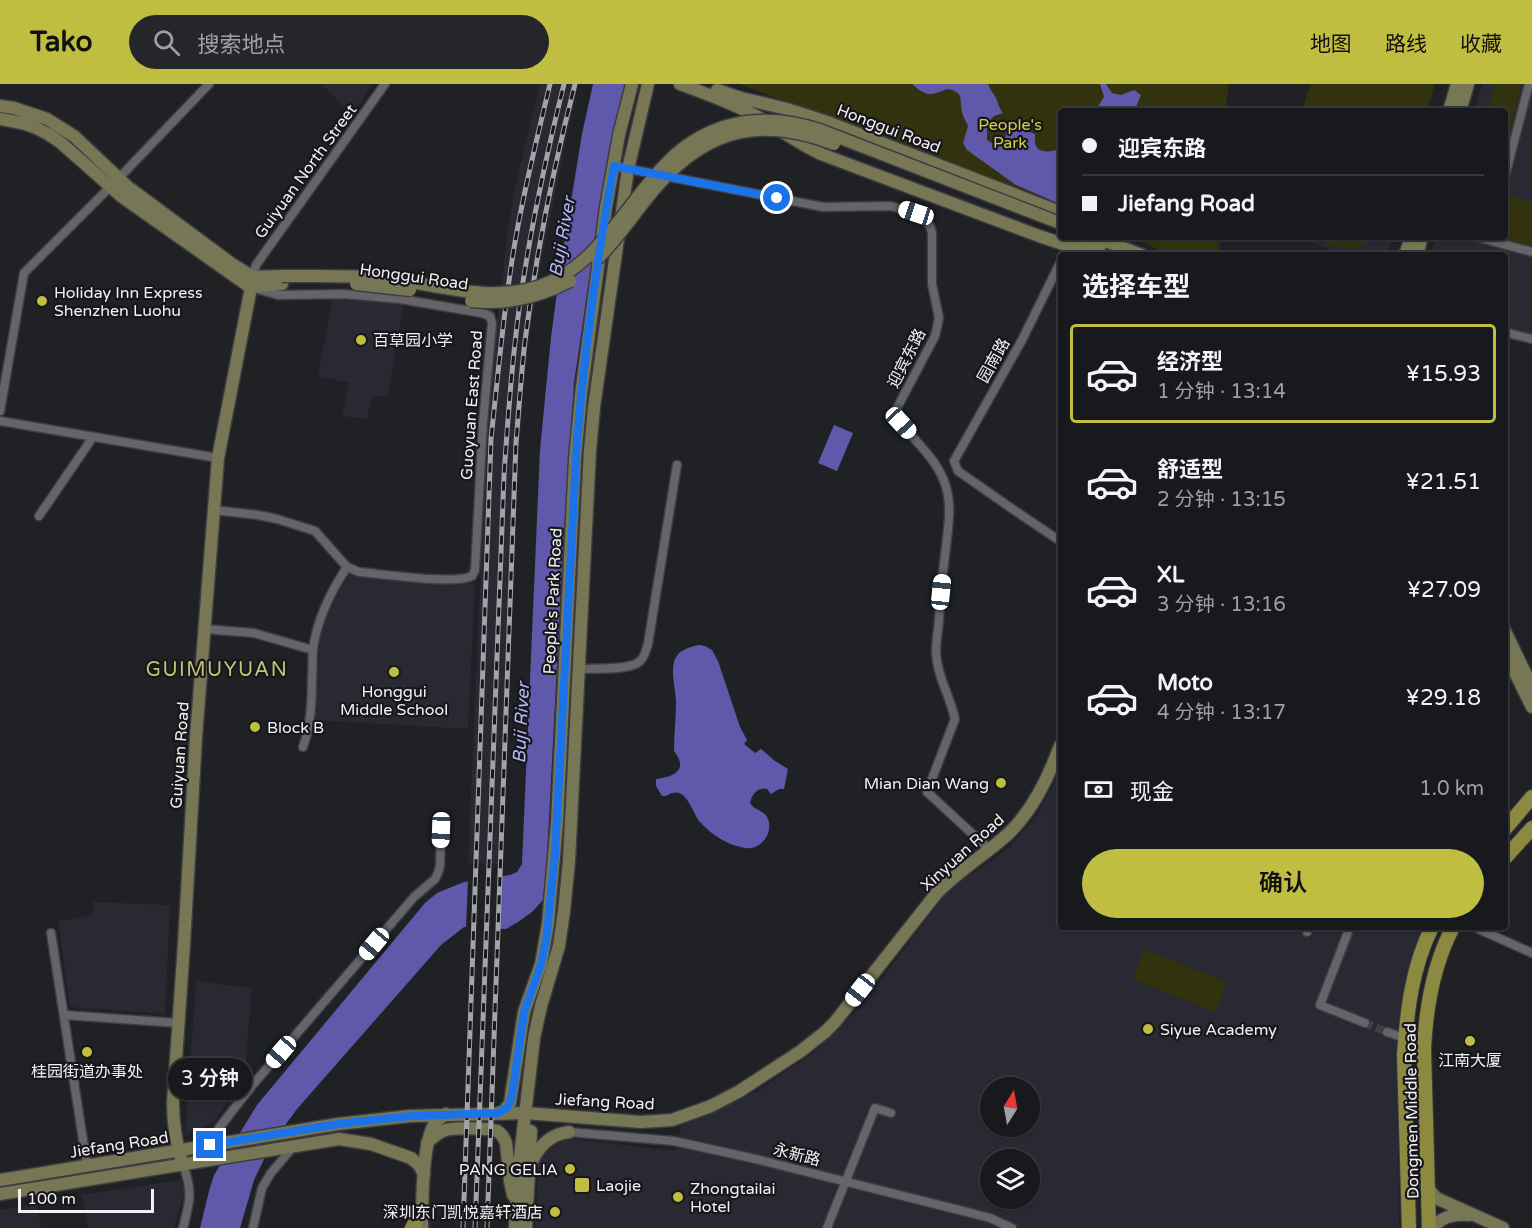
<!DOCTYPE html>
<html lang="zh">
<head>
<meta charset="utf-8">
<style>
	body { margin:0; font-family:"Varela Round","Noto Sans SC",sans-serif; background:#252629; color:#f1f3f6; height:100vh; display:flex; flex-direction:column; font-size:22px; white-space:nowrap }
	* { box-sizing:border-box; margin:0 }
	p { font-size:20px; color:#9fa0a3 }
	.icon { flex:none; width:33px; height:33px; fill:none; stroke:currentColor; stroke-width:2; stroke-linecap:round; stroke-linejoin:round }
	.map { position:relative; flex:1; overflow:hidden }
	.panel { position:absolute; left:1058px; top:168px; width:450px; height:678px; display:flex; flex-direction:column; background:#18191c; border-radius:6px; box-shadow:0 2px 4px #0004,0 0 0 2px #36383b }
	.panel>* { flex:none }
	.banner { position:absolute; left:1058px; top:24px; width:450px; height:132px; border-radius:6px; box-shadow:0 2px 4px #0004,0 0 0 2px #36383b; display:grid; align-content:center; height:132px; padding:0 24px; background:#18191c }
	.needle { width:39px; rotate:11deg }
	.controls { position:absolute; left:980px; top:993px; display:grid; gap:12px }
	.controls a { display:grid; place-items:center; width:60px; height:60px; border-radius:50%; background:#18191c; box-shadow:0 2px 4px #0004,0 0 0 2px #36383b; font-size:30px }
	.scale { position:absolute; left:18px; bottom:15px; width:136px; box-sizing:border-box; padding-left:6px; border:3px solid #f1f1f4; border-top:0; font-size:16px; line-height:21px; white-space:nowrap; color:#f1f1f4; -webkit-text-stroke:4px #17171b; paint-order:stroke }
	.end { position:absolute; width:27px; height:27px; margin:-14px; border:8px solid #1a73e8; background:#fff; box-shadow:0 0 0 3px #fff }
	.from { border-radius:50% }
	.bubble { position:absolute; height:42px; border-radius:21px; background:#18191c; box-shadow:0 2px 4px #0004,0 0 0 2px #36383b; font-size:20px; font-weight:600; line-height:42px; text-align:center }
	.car { position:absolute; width:18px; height:36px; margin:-18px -9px; border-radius:8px; box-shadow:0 0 4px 2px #0007; background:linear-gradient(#fff 24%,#345 0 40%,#fff 0 76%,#345 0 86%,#fff 0) }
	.banner b { display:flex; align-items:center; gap:21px; height:57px; font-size:22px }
	.banner b+b { border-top:2px solid #36383b }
	.banner i { width:15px; height:15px; background:#f1f3f6 }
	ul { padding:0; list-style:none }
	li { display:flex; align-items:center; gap:18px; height:99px; margin:0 12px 9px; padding:0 12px; border:3px solid transparent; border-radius:6px }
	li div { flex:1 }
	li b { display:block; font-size:22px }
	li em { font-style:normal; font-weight:600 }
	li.active { border-color:#c0be41 }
	li>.icon { width:54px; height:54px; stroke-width:1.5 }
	h2 { padding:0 24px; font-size:27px; line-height:72px }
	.pay { display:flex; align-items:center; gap:15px; height:66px; padding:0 24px; font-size:22px }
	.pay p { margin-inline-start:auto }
	.button { display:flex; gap:12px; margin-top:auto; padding:12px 24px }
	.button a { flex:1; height:69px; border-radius:36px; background:#c0be41; color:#111; font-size:24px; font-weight:600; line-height:69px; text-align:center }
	header { display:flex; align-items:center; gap:36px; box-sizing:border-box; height:84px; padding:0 30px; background:#c0be41; color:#111 }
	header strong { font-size:28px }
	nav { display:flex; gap:33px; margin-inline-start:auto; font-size:21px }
	.search { width:420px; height:54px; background:#252629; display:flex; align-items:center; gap:15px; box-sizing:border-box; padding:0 21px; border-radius:33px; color:#9fa0a3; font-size:22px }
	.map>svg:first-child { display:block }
</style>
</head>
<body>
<header>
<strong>Tako</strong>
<div class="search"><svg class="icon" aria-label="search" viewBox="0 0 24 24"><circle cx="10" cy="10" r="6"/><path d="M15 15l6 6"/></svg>搜索地点</div>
<nav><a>地图</a><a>路线</a><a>收藏</a></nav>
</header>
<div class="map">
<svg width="1532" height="1144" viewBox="0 0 1532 1144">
	<rect width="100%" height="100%" fill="#202125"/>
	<!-- built -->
	<g fill="#282932" fill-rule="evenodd">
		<path d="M321 0H373L352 30Z"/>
		<path d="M540 0H578L541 179 529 252 523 312 515 432 502 780 468 779 487 343 498 230 508 145 516 98Z"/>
		<path d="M1482 0H1532V251L1505 244 1504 171H1431L1437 153H1504V27H1474Z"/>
		<path d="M1293 153H1393L1389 165 1384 171H1348Z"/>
		<path d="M333 211 404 219 388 311 372 313 367 335 342 332 349 299 318 292Z"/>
		<path d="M350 488 475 500 468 645 315 636 321 540Z"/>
		<path d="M1060 694V843H1426L1414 872 1403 910 1397 959 1399 1144H535L539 1067 553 1053 676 1067 682 1039 758 1007 814 968 858 926 949 806 1010 763 1040 727 1055 697ZM990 1004H1029V1042H990ZM990 1076H1029V1114H990Z"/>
		<path d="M93 818 170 821 165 930 70 923 58 837 93 831Z"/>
		<path d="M196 897 252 904 244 997 213 1038 185 1051Z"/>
		<path d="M181 1096 184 1109 174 1144H88L82 1111Z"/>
		<path d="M37 1121 41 1144H0V1126Z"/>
	</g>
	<!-- green -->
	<g fill="#33320f">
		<path d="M739 0H1229L1225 27H1060V123L982 91Z"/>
		<path d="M1310 0H1435L1427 27H1302Z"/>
		<path d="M1495 0H1521L1506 63 1504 62V27H1488Z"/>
		<path d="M1505 111 1532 118V163L1494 153H1504Z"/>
		<path d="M1130 153H1222L1217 171H1171Z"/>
		<path d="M1311 153H1378C1354 168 1336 166 1311 153Z"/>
		<path d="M1144 865 1227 898 1215 928 1132 895Z"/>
	</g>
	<!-- water -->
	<g fill="#6059ab">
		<path d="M593 0H626L612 59 598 134 574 299 563 464 546 793 543 816 532 828 518 838 506 845 464 843 441 861 297 1025 272 1059 254 1096 240 1144H200L209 1107 214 1091 257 1021 425 819 437 809 464 798 510 791 517 788 522 780 540 366 551 253 561 179 582 50Z"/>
		<path d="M912 0H988C990 5 992 8 995 12 998 17 998 23 1003 29L994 32 987 39V56L992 59 999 61 1005 57 1007 44 1020 48 1024 46 1035 50V60L1038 65C1047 69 1053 68 1060 64V120L1016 101 967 66 963 59 968 42C966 37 963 33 962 28 959 15 965 9 948 5 930 11 928 14 912 0Z"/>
		<path d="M1100 0H1106L1112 9 1121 11 1134 6 1141 11 1136 23 1144 27H1095L1104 13Z"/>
		<path d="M834 341 853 349 837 387 818 379Z"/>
		<path d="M699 561 705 562 712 566 718 577 740 643 747 656 744 660 755 669 761 665 775 677 788 685 784 705H779L771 710 767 705C757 703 752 710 750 719 754 726 763 726 767 733 775 747 761 767 745 764 728 761 713 752 701 739 691 729 687 698 666 712H662L656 702V695C674 693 689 686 674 667 674 651 676 635 676 619 676 607 670 586 675 575 679 566 689 563 699 561Z"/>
	</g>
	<!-- pier -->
	<path fill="#202125" d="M502 789 500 847 466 846 468 794Z"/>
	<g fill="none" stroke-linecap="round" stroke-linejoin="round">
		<!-- street-tunnel -->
		<path stroke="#3f4044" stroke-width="8" stroke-dasharray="8 4" stroke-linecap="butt" d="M1365 939 1387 948"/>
		<!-- street casing -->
		<g stroke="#3d3d41" stroke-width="11">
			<g id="street">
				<path d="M614 82 823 123 890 122 916 129 924 134 930 142 932 149V200L939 234 935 252 897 324 896 332C912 356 938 374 946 403 952 422 948 443 946 463 943 487 940 512 939 536 938 547 936 558 936 568 937 592 950 612 955 635L927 708 990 766"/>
				<path d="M1504 96 1529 0"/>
				<path d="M1477 153 1532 168"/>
				<path d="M1065 171 1066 169"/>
				<path d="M1060 179 1022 256 954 377 958 387 1011 424 1060 457"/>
				<path d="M253 193 256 181 385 0"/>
				<path d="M257 205 278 211 343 210 400 215 482 229 490 232 492 239 483 338 475 486 472 492C454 501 383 490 359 488L347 483"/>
				<path d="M1504 248 1532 255"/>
				<path d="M0 327 24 189 118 95 209 0"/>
				<path d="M0 337 218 374"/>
				<path d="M213 426 258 431 277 435 315 447 347 483C331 507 317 537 313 565 312 574 313 584 312 593 312 617 311 640 303 663"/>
				<path d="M39 432 93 353"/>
				<path d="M204 545 254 549 313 566"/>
				<path d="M579 585C592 584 631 587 640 577 645 573 646 565 648 560L677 381"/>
				<path d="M1350 843 1320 921 1365 939"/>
				<path d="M1474 843 1532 869"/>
				<path d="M1307 848 1308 843"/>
				<path d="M51 849 87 1082"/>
				<path d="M65 931 178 939"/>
				<path d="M1387 948 1405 954"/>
				<path d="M569 1048 674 1057 760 1076 963 1127 990 1134 1012 1144"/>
				<path d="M210 1061 219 1044 251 1003 414 813 435 795 438 789 440 782 441 746"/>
				<path d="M183 1081C193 1108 190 1117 183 1144"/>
				<path d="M253 1144 262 1104 271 1089 293 1063"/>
				<path d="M827 1144 875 1024 891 1029"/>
			</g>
		</g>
		<!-- secondary casing -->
		<g stroke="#3d3d41" stroke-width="15">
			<g id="secondary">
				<path d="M680 0C709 11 738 21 765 37 784 48 801 61 821 70L1039 152 1096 171"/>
				<path d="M717 6 741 14 787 25 830 39 1060 128"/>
				<path d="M0 22 14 24 47 35 74 52 128 103 232 180 253 193 282 192"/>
				<path d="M1449 27 1457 0"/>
				<path d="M1460 27 1468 0"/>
				<path d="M0 35 22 39 34 43 48 50 60 58 121 112 250 203 282 200"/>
				<path d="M1076 153 1100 162"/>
				<path d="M1095 153 1142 171"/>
				<path d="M1405 171 1411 153"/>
				<path d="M1417 171 1422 153"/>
				<path d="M1504 545 1532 603"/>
				<path d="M1504 566 1532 623"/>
				<path d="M498 1029 504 1027 510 1019 524 928 541 880 548 840 557 739 575 375 581 311 606 123 619 51 632 0"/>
				<path d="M427 1059C432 1054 437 1050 443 1047 452 1043 488 1044 497 1047 502 1050 504 1053 506 1059L510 1097 513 1111"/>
				<path d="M531 1079C539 1062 550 1050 569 1048"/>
				<path d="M183 1081C176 1060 173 1041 173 1019L184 860 196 653 218 374 253 193"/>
				<path d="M0 1096 338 1040 410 1032 525 1029 641 1038 672 1036 711 1022 738 1008 801 967 825 948 835 938 936 810C958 787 985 771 1008 750 1033 726 1048 694 1060 662"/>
				<path d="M1428 1101 1430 1107 1436 1114 1503 1144"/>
				<path d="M0 1110 339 1055 371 1060 411 1074 419 1081 424 1090"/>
				<path d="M422 1144C422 1120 422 1058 435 1039 438 1035 442 1033 446 1030"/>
				<path d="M515 1144 518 1090 534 954 541 922 559 862 564 827 569 777 590 366 594 323 628 85 648 0"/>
				<path d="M526 1144 531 1047"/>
				<path d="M1433 1144C1442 1132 1454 1130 1469 1131"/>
			</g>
		</g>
		<!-- primary casing -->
		<g stroke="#3d3d41" stroke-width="16">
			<g id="primary">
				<path d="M1504 746 1532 713"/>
				<path d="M1504 775 1532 744"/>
				<path d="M412 1144 422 1127"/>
				<path d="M1409 1144 1404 971C1407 927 1412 883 1432 843"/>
				<path d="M1429 1144 1424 965C1426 923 1433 881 1453 843"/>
			</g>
		</g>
		<!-- street -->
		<use href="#street" stroke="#646469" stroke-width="8"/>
		<!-- secondary -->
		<use href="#secondary" stroke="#787755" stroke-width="12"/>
		<!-- primary -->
		<use href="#primary" stroke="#8c8a41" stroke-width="14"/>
		<!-- rail casing -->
		<g stroke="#a3a4a7" stroke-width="5">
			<g id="rail">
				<path d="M463 1144 491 355C497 300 502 244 510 190 519 126 535 63 550 0"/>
				<path d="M475 1144 504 391C507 347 510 303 515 259 524 172 543 85 564 0"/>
				<path d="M487 1144 516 358C519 325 521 291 525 257 536 170 553 85 575 0"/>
			</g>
		</g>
		<!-- rail -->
		<use href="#rail" stroke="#17171b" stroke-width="3" stroke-dasharray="9" stroke-linecap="butt"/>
		<!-- secondary-bridge casing -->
		<g stroke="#3d3d41" stroke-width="15" stroke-linecap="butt">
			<g id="secondary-bridge">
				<path d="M597 175C621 152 637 124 659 100 710 43 764 33 834 60"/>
				<path d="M282 192C315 192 349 191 382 194 435 199 487 220 540 202 582 188 606 153 633 119 646 102 660 85 675 71 717 34 769 29 820 46L1060 139"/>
				<path d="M356 200 410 206"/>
				<path d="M471 217C507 221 538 214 570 197"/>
			</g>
		</g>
		<!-- secondary-bridge -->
		<use href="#secondary-bridge" stroke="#787755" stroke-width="12"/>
	</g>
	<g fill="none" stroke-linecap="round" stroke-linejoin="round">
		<!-- route -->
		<path stroke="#1a73e8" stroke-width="8" d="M210 1061 338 1040 410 1032 498 1029 508 1023 512 1012 524 928 541 880 546 857 555 770 577 356C585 264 597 172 614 82L777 114"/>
	</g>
	<!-- markers -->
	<g fill="#c0be41" stroke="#17171b" stroke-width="2">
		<circle cx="42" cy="217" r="6"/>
		<circle cx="361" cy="256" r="6"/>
		<circle cx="394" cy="588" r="6"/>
		<circle cx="255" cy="643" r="6"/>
		<circle cx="1001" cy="699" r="6"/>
		<circle cx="1148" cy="945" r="6"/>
		<circle cx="1470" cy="957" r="6"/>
		<circle cx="87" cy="968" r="6"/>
		<circle cx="570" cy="1085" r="6"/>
		<rect x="574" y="1093" width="16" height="16" rx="3"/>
		<circle cx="678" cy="1113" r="6"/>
		<circle cx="555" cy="1128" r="6"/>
	</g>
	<g text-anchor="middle" stroke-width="4.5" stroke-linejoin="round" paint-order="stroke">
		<!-- park labels -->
		<g font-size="16" fill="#d1cf42" stroke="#17171b">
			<text x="1010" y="46">People's<tspan x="1010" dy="18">Park</tspan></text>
		</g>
		<!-- street labels -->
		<g font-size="16" fill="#f1f1f4" stroke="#17171b">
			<text transform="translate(889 44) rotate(21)" y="6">Honggui Road</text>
			<text transform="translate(305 87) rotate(-54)" y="6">Guiyuan North Street</text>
			<text transform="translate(414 192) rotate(8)" y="6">Honggui Road</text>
			<text transform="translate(906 274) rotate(-63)" y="6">迎宾东路</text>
			<text transform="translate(993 276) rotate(-61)" y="6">园南路</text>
			<text transform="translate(471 321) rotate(-86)" y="6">Guoyuan East Road</text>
			<text transform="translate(552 517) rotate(-87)" y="6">People's Park Road</text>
			<text transform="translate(179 671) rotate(-86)" y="6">Guiyuan Road</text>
			<text transform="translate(962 768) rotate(-42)" y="6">Xinyuan Road</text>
			<text transform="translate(605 1017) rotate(3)" y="6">Jiefang Road</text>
			<text transform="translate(1411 1027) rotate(-91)" y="6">Dongmen Middle Road</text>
			<text transform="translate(119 1060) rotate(-9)" y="6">Jiefang Road</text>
			<text transform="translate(797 1070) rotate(14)" y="6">永新路</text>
		</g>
		<!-- poi labels -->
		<g font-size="16" fill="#f1f1f4" stroke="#17171b" text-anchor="start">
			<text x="54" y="214">Holiday Inn Express<tspan x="54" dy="18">Shenzhen Luohu</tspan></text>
			<text x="373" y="262">百草园小学</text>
			<text x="394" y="613" text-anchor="middle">Honggui<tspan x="394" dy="18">Middle School</tspan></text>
			<text x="267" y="649">Block B</text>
			<text x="989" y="705" text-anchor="end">Mian Dian Wang</text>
			<text x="1160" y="951">Siyue Academy</text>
			<text x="1470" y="982" text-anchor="middle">江南大厦</text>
			<text x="87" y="993" text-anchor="middle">桂园街道办事处</text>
			<text x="558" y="1091" text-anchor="end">PANG GELIA</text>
			<text x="596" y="1107">Laojie</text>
			<text x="690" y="1110">Zhongtailai<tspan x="690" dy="18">Hotel</tspan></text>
			<text x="543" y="1134" text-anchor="end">深圳东门凯悦嘉轩酒店</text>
		</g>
		<!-- water labels -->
		<g font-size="18" font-style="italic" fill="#b7b6f9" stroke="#17171b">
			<text transform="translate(562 153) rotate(-80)" y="6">Buji River</text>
			<text transform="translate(521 639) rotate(-87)" y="6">Buji River</text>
		</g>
		<!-- quarter labels -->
		<g font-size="20" letter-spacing="1.5" fill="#c4c477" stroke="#17171b">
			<text x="217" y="592">GUIMUYUAN</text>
		</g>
	</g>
</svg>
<div class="controls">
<a><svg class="needle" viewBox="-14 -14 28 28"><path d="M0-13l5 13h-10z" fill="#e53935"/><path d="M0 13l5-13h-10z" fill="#9fa0a3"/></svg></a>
<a><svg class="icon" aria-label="layers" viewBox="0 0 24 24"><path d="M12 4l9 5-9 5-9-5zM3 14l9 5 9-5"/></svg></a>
</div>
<div class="scale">100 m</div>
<i class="end from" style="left:777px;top:114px"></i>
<i class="end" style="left:210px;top:1061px"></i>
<div class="bubble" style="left:168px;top:974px;width:84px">3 分钟</div>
<i class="car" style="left:916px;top:129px;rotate:288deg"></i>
<i class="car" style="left:901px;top:339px;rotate:137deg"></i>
<i class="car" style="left:941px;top:508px;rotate:6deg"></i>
<i class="car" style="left:441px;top:746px;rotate:182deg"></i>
<i class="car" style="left:374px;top:860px;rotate:220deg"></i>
<i class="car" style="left:860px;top:906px;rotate:218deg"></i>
<i class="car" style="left:281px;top:968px;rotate:221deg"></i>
<div class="banner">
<b><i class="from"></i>迎宾东路</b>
<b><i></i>Jiefang Road</b>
</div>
<section class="panel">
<h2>选择车型</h2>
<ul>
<li class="active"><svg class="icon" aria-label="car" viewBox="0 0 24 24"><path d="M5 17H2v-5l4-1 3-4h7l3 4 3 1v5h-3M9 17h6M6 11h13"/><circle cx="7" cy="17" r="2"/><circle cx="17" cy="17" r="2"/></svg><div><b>经济型</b><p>1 分钟 · 13:14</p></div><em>¥15.93</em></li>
<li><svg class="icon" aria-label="car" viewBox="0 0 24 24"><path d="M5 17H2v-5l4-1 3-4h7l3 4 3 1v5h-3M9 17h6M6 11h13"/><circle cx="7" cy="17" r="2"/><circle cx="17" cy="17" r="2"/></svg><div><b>舒适型</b><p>2 分钟 · 13:15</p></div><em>¥21.51</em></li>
<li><svg class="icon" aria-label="car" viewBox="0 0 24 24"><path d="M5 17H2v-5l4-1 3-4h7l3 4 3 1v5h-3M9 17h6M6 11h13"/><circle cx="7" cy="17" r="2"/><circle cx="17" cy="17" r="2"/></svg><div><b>XL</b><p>3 分钟 · 13:16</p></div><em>¥27.09</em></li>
<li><svg class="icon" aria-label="car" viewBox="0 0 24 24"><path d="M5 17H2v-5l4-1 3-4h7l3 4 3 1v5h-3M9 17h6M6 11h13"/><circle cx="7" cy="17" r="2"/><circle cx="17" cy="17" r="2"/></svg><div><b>Moto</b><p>4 分钟 · 13:17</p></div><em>¥29.18</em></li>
</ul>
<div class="pay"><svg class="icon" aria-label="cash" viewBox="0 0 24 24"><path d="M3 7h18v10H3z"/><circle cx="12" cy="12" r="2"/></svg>现金<p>1.0 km</p></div>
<div class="button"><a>确认</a></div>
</section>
</div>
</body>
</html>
